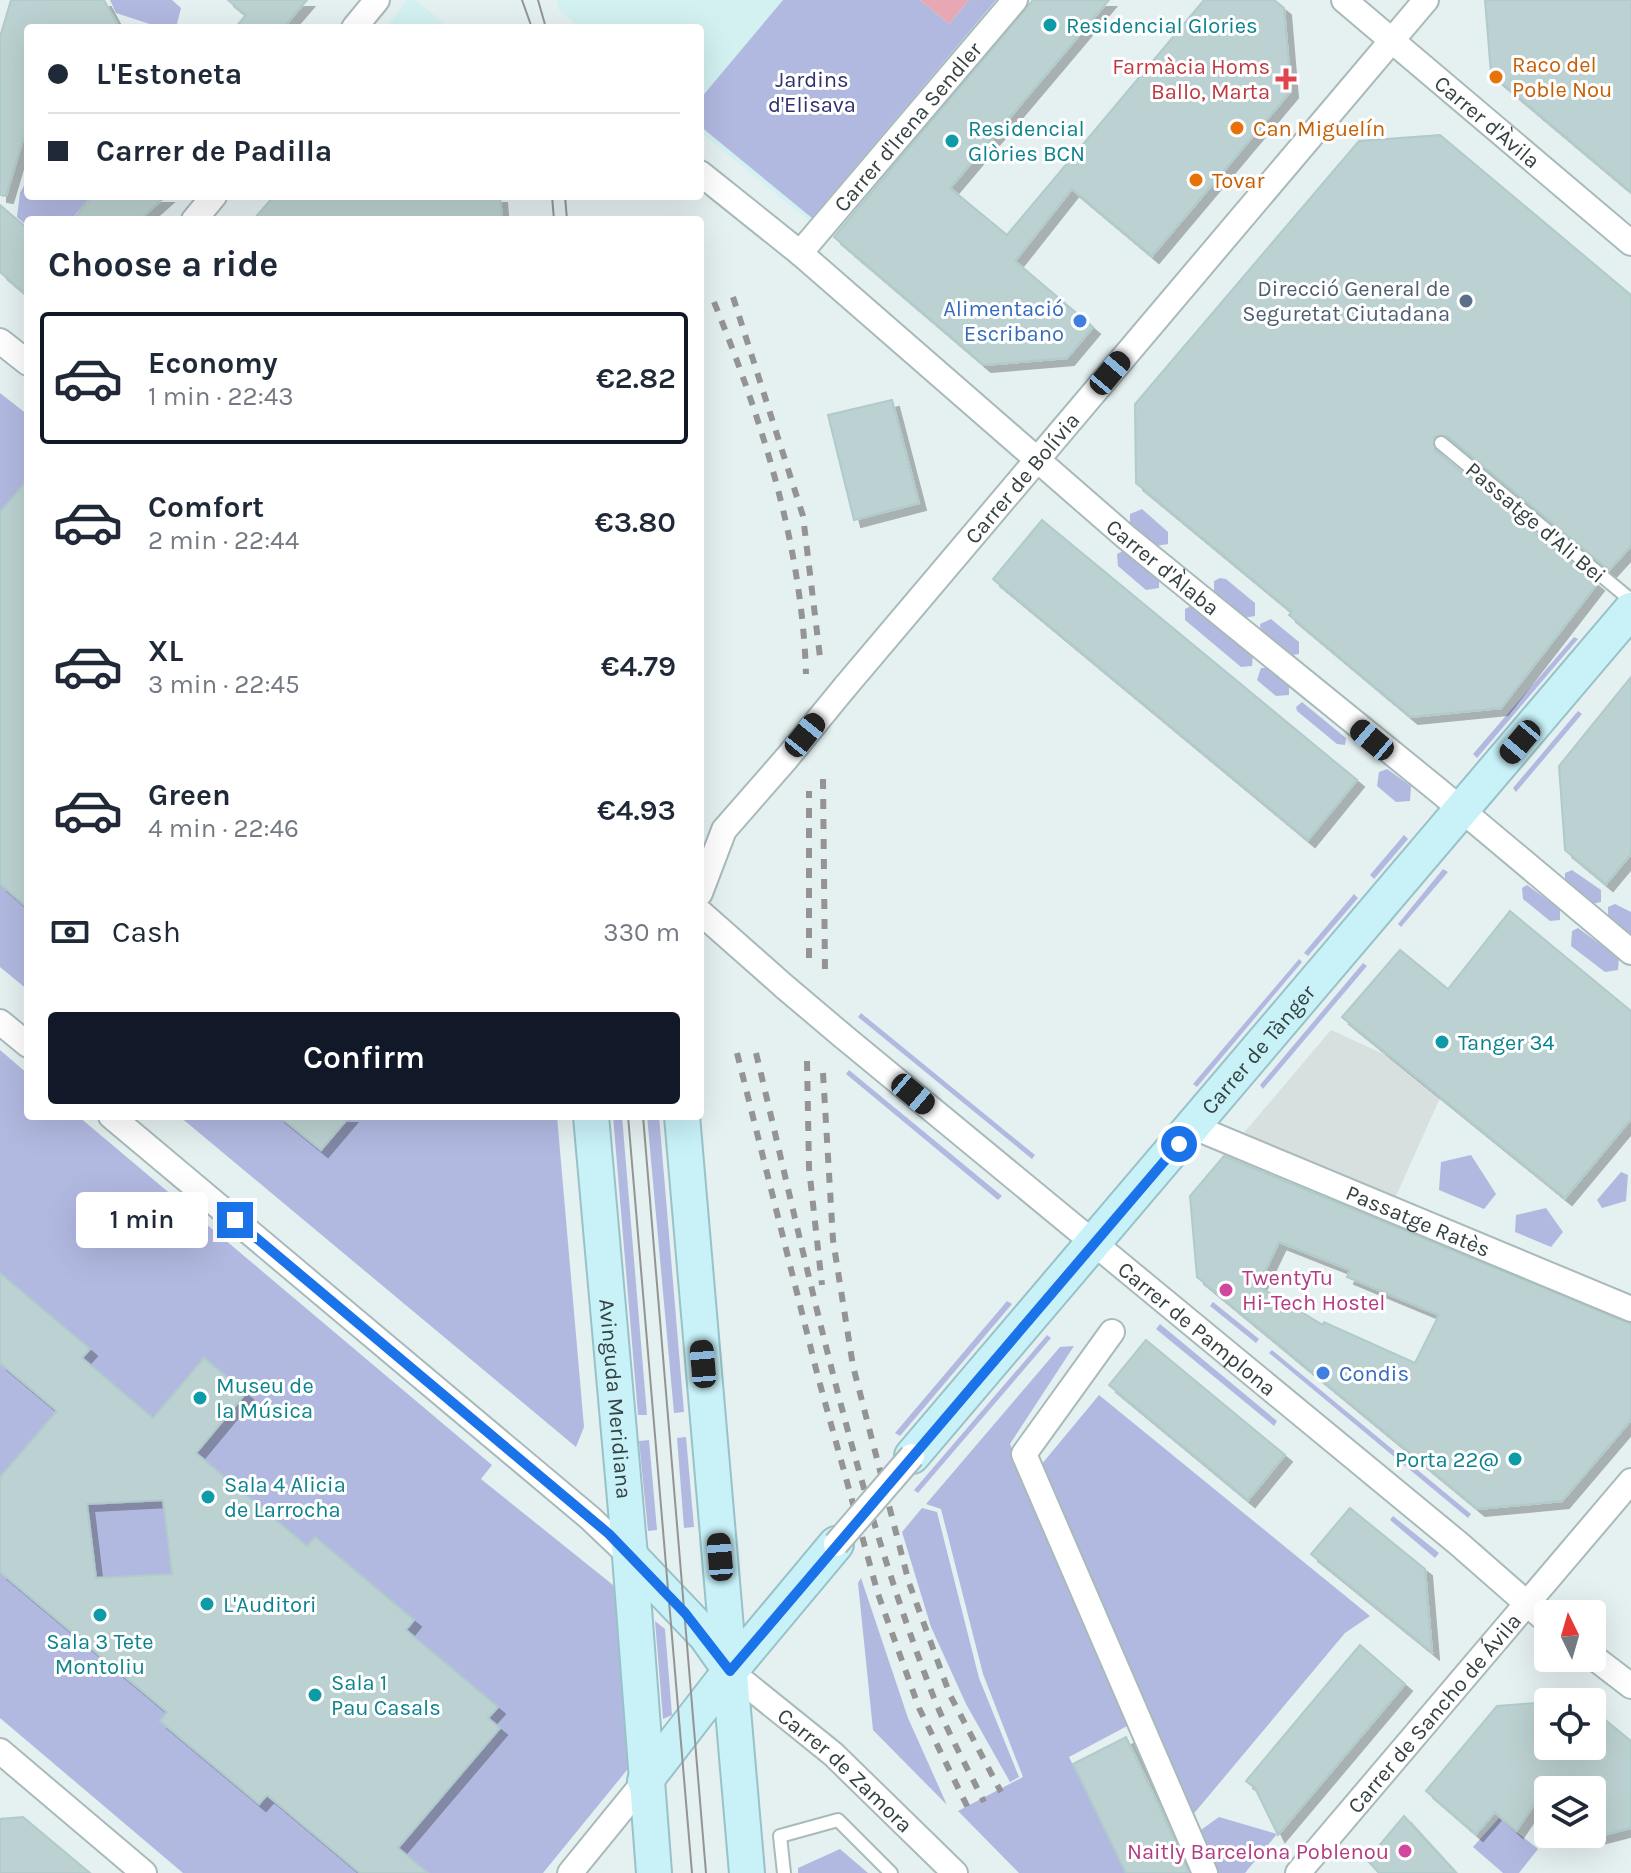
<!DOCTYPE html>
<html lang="en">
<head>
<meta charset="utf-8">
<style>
	body { margin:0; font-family:Karla,sans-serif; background:#f6f6f7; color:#1f2937; height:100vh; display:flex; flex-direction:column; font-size:30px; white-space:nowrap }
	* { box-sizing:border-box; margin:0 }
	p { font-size:26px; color:#747a83 }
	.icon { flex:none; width:44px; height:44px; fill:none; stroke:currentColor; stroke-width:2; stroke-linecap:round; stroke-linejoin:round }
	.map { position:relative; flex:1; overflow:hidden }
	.drawer { position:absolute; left:24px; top:216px; width:680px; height:904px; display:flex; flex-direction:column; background:#fff; border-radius:8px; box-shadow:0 8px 32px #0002 }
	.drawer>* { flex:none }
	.banner { position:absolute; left:24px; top:24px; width:680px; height:176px; border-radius:8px; box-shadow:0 8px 32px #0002; display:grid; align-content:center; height:176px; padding:0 24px; background:#fff }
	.needle { width:52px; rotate:355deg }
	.controls { position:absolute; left:1534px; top:1600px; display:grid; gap:16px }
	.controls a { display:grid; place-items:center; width:72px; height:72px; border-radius:8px; background:#fff; box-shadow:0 8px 32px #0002; font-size:40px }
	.end { position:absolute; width:36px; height:36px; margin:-18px; border:10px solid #1a73e8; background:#fff; box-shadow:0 0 0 4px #fff }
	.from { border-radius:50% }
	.bubble { position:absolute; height:56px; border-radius:8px; background:#fff; box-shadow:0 8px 32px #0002; font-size:26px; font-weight:600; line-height:56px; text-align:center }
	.car { position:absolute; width:24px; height:48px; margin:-24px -12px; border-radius:10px; box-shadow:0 0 6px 2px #0007; background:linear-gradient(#222 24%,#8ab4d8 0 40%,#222 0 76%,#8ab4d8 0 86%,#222 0) }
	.banner b { display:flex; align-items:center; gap:28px; height:76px; font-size:30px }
	.banner b+b { border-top:2px solid #e0e1e3 }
	.banner i { width:20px; height:20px; background:#1f2937 }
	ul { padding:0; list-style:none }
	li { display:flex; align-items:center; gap:24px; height:132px; margin:0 16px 12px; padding:0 8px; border:4px solid transparent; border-radius:8px }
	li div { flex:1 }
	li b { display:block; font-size:30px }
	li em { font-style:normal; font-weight:600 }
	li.active { border-color:#111827 }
	li>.icon { width:72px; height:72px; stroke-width:1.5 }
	h2 { padding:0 24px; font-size:36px; line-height:96px }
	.pay { display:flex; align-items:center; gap:20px; height:88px; padding:0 24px; font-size:30px }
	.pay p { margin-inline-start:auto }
	.primary-button { display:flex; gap:16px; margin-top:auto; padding:16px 24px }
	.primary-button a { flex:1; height:92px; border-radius:8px; background:#111827; color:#fff; font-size:32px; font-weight:600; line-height:92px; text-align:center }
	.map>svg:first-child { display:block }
</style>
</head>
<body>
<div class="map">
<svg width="1631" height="1873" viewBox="0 0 1631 1873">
	<defs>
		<filter id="shadow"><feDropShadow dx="7" dy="7" stdDeviation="0" flood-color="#0004"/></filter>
	</defs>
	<rect width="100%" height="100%" fill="#e5f0f1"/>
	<!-- commercial -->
	<g fill="#d2f1f0">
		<path d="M408 0H415L449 28H386Z"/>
		<path d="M557 0H1000L813 224 700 132V28H580L559 10Z"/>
	</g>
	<!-- industrial -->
	<path fill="#d7e0df" d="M1331 1030 1392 1058 1440 1098 1396 1196 1242 1135Z"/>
	<!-- green -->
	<g fill="#b2b9e1">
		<path d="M110 0H172L181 8 176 28H162L116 13Z"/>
		<path d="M783 0H920L949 24 969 0H996L812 218 700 126V99Z"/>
		<path d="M28 178V196H91L71 220H28V227L17 217 20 193Z"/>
		<path d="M0 393 28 415V498L0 512Z"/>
		<path d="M1142 509 1168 532V544L1156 546 1130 525V514Z"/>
		<path d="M1123 551H1129L1159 576V588L1146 590 1118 566 1117 554Z"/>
		<path d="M1220 578 1226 579 1255 603V616L1243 618 1214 594V581Z"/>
		<path d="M1191 606 1197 607 1253 654 1252 666 1241 667 1185 620V609Z"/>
		<path d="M1271 619 1299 642V654L1287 656 1261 634 1260 624Z"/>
		<path d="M1574 637 1578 639 1477 758 1473 754Z"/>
		<path d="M1261 668H1270L1289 684V695L1276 696 1257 680Z"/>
		<path d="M1302 702 1346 738 1345 745 1337 744 1297 711 1296 707Z"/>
		<path d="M1578 711 1582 714 1516 792 1513 788Z"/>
		<path d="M28 758V990L0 967V791Z"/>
		<path d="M1387 769 1411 786 1410 801 1396 802 1377 786 1379 772Z"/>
		<path d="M1404 835 1408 839 1374 879 1370 875Z"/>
		<path d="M1443 869 1448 872 1401 927 1398 924Z"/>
		<path d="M1572 870 1601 890V902L1587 905 1565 886V873Z"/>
		<path d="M1527 885 1560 909V920L1550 921 1523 899 1522 888Z"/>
		<path d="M1354 894 1358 898 1308 956 1304 953Z"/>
		<path d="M1615 904 1631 912V941L1608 922V907Z"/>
		<path d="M1578 928 1619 958 1618 970 1605 972 1571 946 1572 931Z"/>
		<path d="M1299 959 1302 962 1197 1087 1193 1084Z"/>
		<path d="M1363 963 1367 966 1263 1089 1260 1085Z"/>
		<path d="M861 1013 1035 1155 1032 1159 858 1017Z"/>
		<path d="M0 1050 28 1074V1116H78L492 1465 481 1479 613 1585 618 1597 631 1753 627 1770 543 1873H183L0 1718Z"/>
		<path d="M849 1070 1002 1196 998 1200 846 1074Z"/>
		<path d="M179 1116H557L584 1427 576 1447Z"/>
		<path d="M613 1116H622L647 1415H638Z"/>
		<path d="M647 1116H659L684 1412 674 1413Z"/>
		<path d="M1471 1155 1496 1194 1484 1209 1439 1190 1441 1162Z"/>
		<path d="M1621 1172 1628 1175 1626 1201 1602 1208 1597 1200Z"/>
		<path d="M1546 1208 1563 1232 1551 1247 1515 1232 1516 1215Z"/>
		<path d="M1007 1301 1012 1304 900 1436 895 1433Z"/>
		<path d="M1213 1302 1259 1339 1256 1343 1210 1306Z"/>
		<path d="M1160 1324 1277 1421 1274 1426 1156 1329Z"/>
		<path d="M1047 1335 1051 1338 918 1493 914 1490Z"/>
		<path d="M1074 1346 1010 1444 1129 1725 1069 1757 1126 1873H1019L958 1811 1023 1777 983 1674 941 1509 926 1504 1060 1347Z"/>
		<path d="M1272 1350 1471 1514 1468 1518 1269 1353Z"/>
		<path d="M1099 1395 1370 1616 1345 1633 1191 1817 1041 1465Z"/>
		<path d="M686 1437 694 1527 684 1528 677 1438Z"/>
		<path d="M649 1440 657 1530 648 1531 639 1441Z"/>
		<path d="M922 1508 937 1512 979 1678 1019 1777 1010 1782 966 1704 931 1627 902 1532Z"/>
		<path d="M1393 1516 1439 1553 1435 1558 1390 1520Z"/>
		<path d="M861 1578 908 1718 947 1805 873 1730 858 1583Z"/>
		<path d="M655 1621 665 1629 672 1715 663 1719Z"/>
		<path d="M1219 1817 1277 1834 1245 1873H1217L1198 1832Z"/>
		<path d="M1499 1818 1538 1849 1519 1873H1503L1473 1847Z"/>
		<path d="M840 1849 868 1873H798V1868Z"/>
	</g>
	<!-- water -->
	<path fill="#e7a8b4" d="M920 0H969L949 24Z"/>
	<!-- building -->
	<g fill="#bcd1d1" stroke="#b0cbcb" stroke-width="2" fill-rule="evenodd" filter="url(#shadow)">
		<path d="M11 0H104L119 28H28V122L6 196 0 195V37Z"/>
		<path d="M228 0H307L283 28H235L246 15Z"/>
		<path d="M1033 0H1109L950 188 1007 235 1204 0H1274L1284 8 1291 91 1152 256 1072 189 1015 261 1093 327 1067 358 984 365 834 237Z"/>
		<path d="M1485 0H1631V192L1491 74Z"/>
		<path d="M1440 135 1631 295V546L1609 570 1447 436 1435 437V450L1597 584 1501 708 1411 717 1289 615 1292 612 1136 483 1135 404 1359 141Z"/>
		<path d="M92 196H166L139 220H73Z"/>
		<path d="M274 196H500L502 220H253Z"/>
		<path d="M0 205 28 229V296L0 272Z"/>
		<path d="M892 400 919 503 854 520 828 415Z"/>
		<path d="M28 479V908L0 884V512Z"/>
		<path d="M1042 520 1357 780 1308 840 993 579Z"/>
		<path d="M1631 677V854L1606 884 1565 850 1559 766Z"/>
		<path d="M1510 911 1631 1011V1119L1565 1198 1342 1017 1400 950 1448 989Z"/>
		<path d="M279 1116H350L321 1150Z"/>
		<path d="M1224 1156 1631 1324V1420L1562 1501 1478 1509 1197 1277 1190 1196ZM1279 1242 1350 1270 1347 1277 1439 1315 1415 1363 1324 1322 1323 1325 1258 1286Z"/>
		<path d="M0 1273 90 1349 82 1358 153 1418 204 1358 246 1393 196 1453 307 1546 315 1537 414 1620 406 1630 498 1707 488 1718 500 1728 398 1848 428 1873H360L267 1795 259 1804 160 1721 167 1712 0 1572V1477L57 1411 0 1363ZM163 1500 172 1574 96 1578 87 1504Z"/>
		<path d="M1146 1340 1285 1455 1248 1500 1109 1385Z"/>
		<path d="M1350 1508 1425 1569 1432 1652 1311 1554Z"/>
		<path d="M1360 1645 1405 1684 1278 1835 1255 1788 1246 1781Z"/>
		<path d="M1548 1702V1746H1592V1709L1631 1741V1828L1592 1838V1790H1544L1516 1831 1495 1812 1476 1834 1426 1791 1497 1706Z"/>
		<path d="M1126 1737 1161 1810 1189 1873H1126L1073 1764Z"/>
		<path d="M1404 1816 1456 1873H1379L1367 1860Z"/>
		<path d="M23 1817 90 1873H0V1819Z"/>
	</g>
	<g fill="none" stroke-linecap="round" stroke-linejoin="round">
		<!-- lane casing -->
		<g stroke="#a9babb" stroke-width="16">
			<g id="lane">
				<path d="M1441 443 1631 600"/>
				<path d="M784 1873 780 1836 838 1820 891 1873"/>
			</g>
		</g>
		<!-- street casing -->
		<g stroke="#a9babb" stroke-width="28">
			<g id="street">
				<path id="s1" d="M1344 0 1631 243"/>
				<path d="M354 28 377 0"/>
				<path id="s2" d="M700 173 800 253 1126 537 1439 791 1631 952"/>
				<path d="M194 220 214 196"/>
				<path id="s3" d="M800 253 1015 0"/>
				<path d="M0 341 28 363"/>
				<path id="s4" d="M845 687 1426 0"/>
				<path d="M700 893 724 830 786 759"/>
				<path d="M700 912 786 988"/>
				<path d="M0 1022 28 1045"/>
				<path id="s5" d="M844 1037 1459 1544 1548 1622"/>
				<path d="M111 1116 590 1518 630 1556"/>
				<path id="s6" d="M1206 1132 1631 1309"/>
				<path d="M1112 1332 1024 1454 1205 1873"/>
				<path d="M1592 1656 1631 1686"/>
				<path id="s7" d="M730 1671 833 1754 955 1873"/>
				<path d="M0 1751 144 1873"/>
				<path d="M570 1873 645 1781"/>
				<path id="s8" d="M1298 1873 1631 1481"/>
			</g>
		</g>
		<!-- secondary casing -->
		<g stroke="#98c2c8" stroke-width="38">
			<g id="secondary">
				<path id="s9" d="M591 1116 630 1556 654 1873"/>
				<path d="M682 1116 747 1873"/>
				<path id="s10" d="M912 1456 1631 610"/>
				<path d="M630 1556 706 1636 730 1670"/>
				<path d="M645 1781 730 1671 836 1544"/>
			</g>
		</g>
		<!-- lane -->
		<use href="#lane" stroke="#fff" stroke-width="12"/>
		<!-- street -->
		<use href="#street" stroke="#fff" stroke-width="24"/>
		<!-- secondary -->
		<use href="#secondary" stroke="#c8f1f8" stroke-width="34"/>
		<!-- tram -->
		<g stroke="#949494" stroke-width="2">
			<path d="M522 0 532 28"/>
			<path d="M538 0 546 28"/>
			<path d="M552 196 554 220"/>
			<path d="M565 196 567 220"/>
			<path d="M628 1116 692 1873"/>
			<path d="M643 1116 706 1873"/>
		</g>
		<!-- rail -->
		<g stroke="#949494" stroke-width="6" stroke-dasharray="10 10" stroke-linecap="butt">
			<path d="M733 297 803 516 820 657"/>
			<path d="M714 302C762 420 802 545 806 674"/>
			<path d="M823 779 825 970"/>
			<path d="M809 958V791"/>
			<path d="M737 1053 818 1377 878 1594 919 1708 969 1810"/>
			<path d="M756 1053C808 1269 853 1490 934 1698 948 1733 967 1767 984 1802"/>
			<path d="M807 1061 809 1168 822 1285"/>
			<path d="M823 1073 833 1240 853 1366 909 1583 950 1695 1001 1792"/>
		</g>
		<!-- street-bridge casing -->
		<g stroke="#a9babb" stroke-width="28" stroke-linecap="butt">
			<g id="street-bridge">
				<path d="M786 759 845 687"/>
				<path d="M786 988 844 1037"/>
				<path d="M836 1544 912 1456"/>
			</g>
		</g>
		<!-- street-bridge -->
		<use href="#street-bridge" stroke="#fff" stroke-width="24"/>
	</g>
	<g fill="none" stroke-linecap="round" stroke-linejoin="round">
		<!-- route -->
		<path stroke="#1a73e8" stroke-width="10" d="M235 1220 609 1534 685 1613 730 1671 1179 1144"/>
	</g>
	<!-- markers -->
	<g fill="#0f9aa8" stroke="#fff" stroke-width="3">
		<circle cx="1050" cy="25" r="8"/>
		<circle cx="952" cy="141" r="8"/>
		<circle cx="1442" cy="1042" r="8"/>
		<circle cx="200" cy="1398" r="8"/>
		<circle cx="1515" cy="1459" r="8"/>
		<circle cx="208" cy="1497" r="8"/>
		<circle cx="207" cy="1604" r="8"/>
		<circle cx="100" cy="1615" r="8"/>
		<circle cx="315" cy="1695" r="8"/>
	</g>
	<g fill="#e8710a" stroke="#fff" stroke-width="3">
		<circle cx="1496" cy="77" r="8"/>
		<circle cx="1237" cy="128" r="8"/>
		<circle cx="1196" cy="180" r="8"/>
	</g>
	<path fill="#e0444e" stroke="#fff" stroke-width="3" d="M1282 67h8v8h8v8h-8v8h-8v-8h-8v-8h8z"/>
	<circle fill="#5c6f8a" stroke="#fff" stroke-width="3" cx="1466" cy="301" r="8"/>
	<g fill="#3f7fe0" stroke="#fff" stroke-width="3">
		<circle cx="1080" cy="321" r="8"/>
		<circle cx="1323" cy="1373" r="8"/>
	</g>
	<g fill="#d1479c" stroke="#fff" stroke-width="3">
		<circle cx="1226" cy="1290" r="8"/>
		<circle cx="1405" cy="1851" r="8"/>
	</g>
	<g text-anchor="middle" stroke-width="6" stroke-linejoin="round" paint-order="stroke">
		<!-- culture labels -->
		<g font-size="22" fill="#0d838f" stroke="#fff" text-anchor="start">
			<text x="1066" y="33">Residencial Glories</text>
			<text x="968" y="136">Residencial<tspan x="968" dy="25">Glòries BCN</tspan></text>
			<text x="1458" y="1050">Tanger 34</text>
			<text x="216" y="1393">Museu de<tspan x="216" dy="25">la Música</tspan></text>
			<text x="1499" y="1467" text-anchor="end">Porta 22@</text>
			<text x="224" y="1492">Sala 4 Alicia<tspan x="224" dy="25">de Larrocha</tspan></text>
			<text x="223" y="1612">L'Auditori</text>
			<text x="100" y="1649" text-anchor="middle">Sala 3 Tete<tspan x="100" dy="25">Montoliu</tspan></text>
			<text x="331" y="1690">Sala 1<tspan x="331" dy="25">Pau Casals</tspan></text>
		</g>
		<!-- food labels -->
		<g font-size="22" fill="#c56008" stroke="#fff" text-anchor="start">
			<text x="1512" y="72">Raco del<tspan x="1512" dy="25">Poble Nou</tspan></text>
			<text x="1253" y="136">Can Miguelín</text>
			<text x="1212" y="188">Tovar</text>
		</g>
		<!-- health labels -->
		<g font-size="22" fill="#be3a42" stroke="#fff" text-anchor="end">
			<text x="1270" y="74">Farmàcia Homs<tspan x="1270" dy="25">Ballo, Marta</tspan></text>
		</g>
		<!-- park labels -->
		<g font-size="22" fill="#31306d" stroke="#fff">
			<text x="812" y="87">Jardins<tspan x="812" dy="25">d'Elisava</tspan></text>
		</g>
		<!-- street labels -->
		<g font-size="22" fill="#364242" stroke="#fff">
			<text dy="8" stroke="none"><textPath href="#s1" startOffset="188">Carrer d'Àvila</textPath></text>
			<text dy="8" stroke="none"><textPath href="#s3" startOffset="166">Carrer d'Irena Sendler</textPath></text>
			<text dy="8" stroke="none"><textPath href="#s4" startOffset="274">Carrer de Bolívia</textPath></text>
			<text transform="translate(1536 522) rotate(40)" y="8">Passatge d'Ali Bei</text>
			<text dy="8" stroke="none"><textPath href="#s2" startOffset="608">Carrer d'Àlaba</textPath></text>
			<text dy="8" stroke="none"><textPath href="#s10" startOffset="534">Carrer de Tànger</textPath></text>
			<text dy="8" stroke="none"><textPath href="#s6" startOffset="230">Passatge Ratès</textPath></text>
			<text dy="8" stroke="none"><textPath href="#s5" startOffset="458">Carrer de Pamplona</textPath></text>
			<text dy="8" stroke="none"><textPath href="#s9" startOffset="284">Avinguda Meridiana</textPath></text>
			<text dy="8" stroke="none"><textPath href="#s8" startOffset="210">Carrer de Sancho de Ávila</textPath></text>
			<text dy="8" stroke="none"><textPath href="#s7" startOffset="152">Carrer de Zamora</textPath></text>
		</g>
		<!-- service labels -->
		<g font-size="22" fill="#4e5e75" stroke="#fff" text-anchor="end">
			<text x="1450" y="296">Direcció General de<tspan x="1450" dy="25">Seguretat Ciutadana</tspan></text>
		</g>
		<!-- shop labels -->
		<g font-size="22" fill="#366cbe" stroke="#fff" text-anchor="end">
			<text x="1064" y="316">Alimentació<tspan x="1064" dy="25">Escribano</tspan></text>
			<text x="1339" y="1381" text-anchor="start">Condis</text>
		</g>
		<!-- hotel labels -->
		<g font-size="22" fill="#b23c85" stroke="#fff" text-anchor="start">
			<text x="1242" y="1285">TwentyTu<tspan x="1242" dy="25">Hi-Tech Hostel</tspan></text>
			<text x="1389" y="1859" text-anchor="end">Naitly Barcelona Poblenou</text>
		</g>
	</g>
</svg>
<div class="controls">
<a><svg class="needle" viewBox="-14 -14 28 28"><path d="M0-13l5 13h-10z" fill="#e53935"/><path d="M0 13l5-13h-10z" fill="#747a83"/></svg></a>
<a><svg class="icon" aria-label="locate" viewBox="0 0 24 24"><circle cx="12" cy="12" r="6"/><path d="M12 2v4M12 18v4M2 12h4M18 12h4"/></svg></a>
<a><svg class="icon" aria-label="layers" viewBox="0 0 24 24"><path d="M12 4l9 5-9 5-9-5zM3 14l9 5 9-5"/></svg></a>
</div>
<i class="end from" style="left:1179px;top:1144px"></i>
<i class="end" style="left:235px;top:1220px"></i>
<div class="bubble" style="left:76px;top:1192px;width:132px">1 min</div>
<i class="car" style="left:1110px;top:373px;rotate:40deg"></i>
<i class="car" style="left:805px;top:735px;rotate:39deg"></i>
<i class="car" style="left:1372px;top:740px;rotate:310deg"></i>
<i class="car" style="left:1520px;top:742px;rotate:220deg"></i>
<i class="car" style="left:913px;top:1094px;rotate:130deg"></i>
<i class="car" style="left:703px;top:1364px;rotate:355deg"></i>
<i class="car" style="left:720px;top:1557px;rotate:355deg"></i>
<div class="banner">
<b><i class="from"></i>L'Estoneta</b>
<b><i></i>Carrer de Padilla</b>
</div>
<section class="drawer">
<h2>Choose a ride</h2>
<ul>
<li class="active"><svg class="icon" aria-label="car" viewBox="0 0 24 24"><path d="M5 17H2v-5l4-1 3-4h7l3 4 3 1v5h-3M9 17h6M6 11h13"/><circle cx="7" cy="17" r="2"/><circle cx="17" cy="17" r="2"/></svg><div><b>Economy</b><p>1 min · 22:43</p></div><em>€2.82</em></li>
<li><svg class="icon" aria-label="car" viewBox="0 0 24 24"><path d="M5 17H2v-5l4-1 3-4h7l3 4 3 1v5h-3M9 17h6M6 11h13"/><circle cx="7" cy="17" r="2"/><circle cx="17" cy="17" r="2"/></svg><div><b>Comfort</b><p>2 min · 22:44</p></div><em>€3.80</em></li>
<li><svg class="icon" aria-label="car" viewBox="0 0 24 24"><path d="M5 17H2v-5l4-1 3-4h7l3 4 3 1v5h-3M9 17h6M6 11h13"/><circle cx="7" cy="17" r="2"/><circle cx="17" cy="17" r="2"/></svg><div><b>XL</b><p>3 min · 22:45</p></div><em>€4.79</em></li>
<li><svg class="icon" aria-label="car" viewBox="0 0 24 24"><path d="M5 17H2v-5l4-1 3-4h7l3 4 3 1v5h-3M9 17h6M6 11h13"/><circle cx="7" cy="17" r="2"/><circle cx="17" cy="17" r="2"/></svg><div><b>Green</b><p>4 min · 22:46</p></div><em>€4.93</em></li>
</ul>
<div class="pay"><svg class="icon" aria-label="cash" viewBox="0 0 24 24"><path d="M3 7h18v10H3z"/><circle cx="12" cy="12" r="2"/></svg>Cash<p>330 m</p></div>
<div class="primary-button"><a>Confirm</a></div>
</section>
</div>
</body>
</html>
